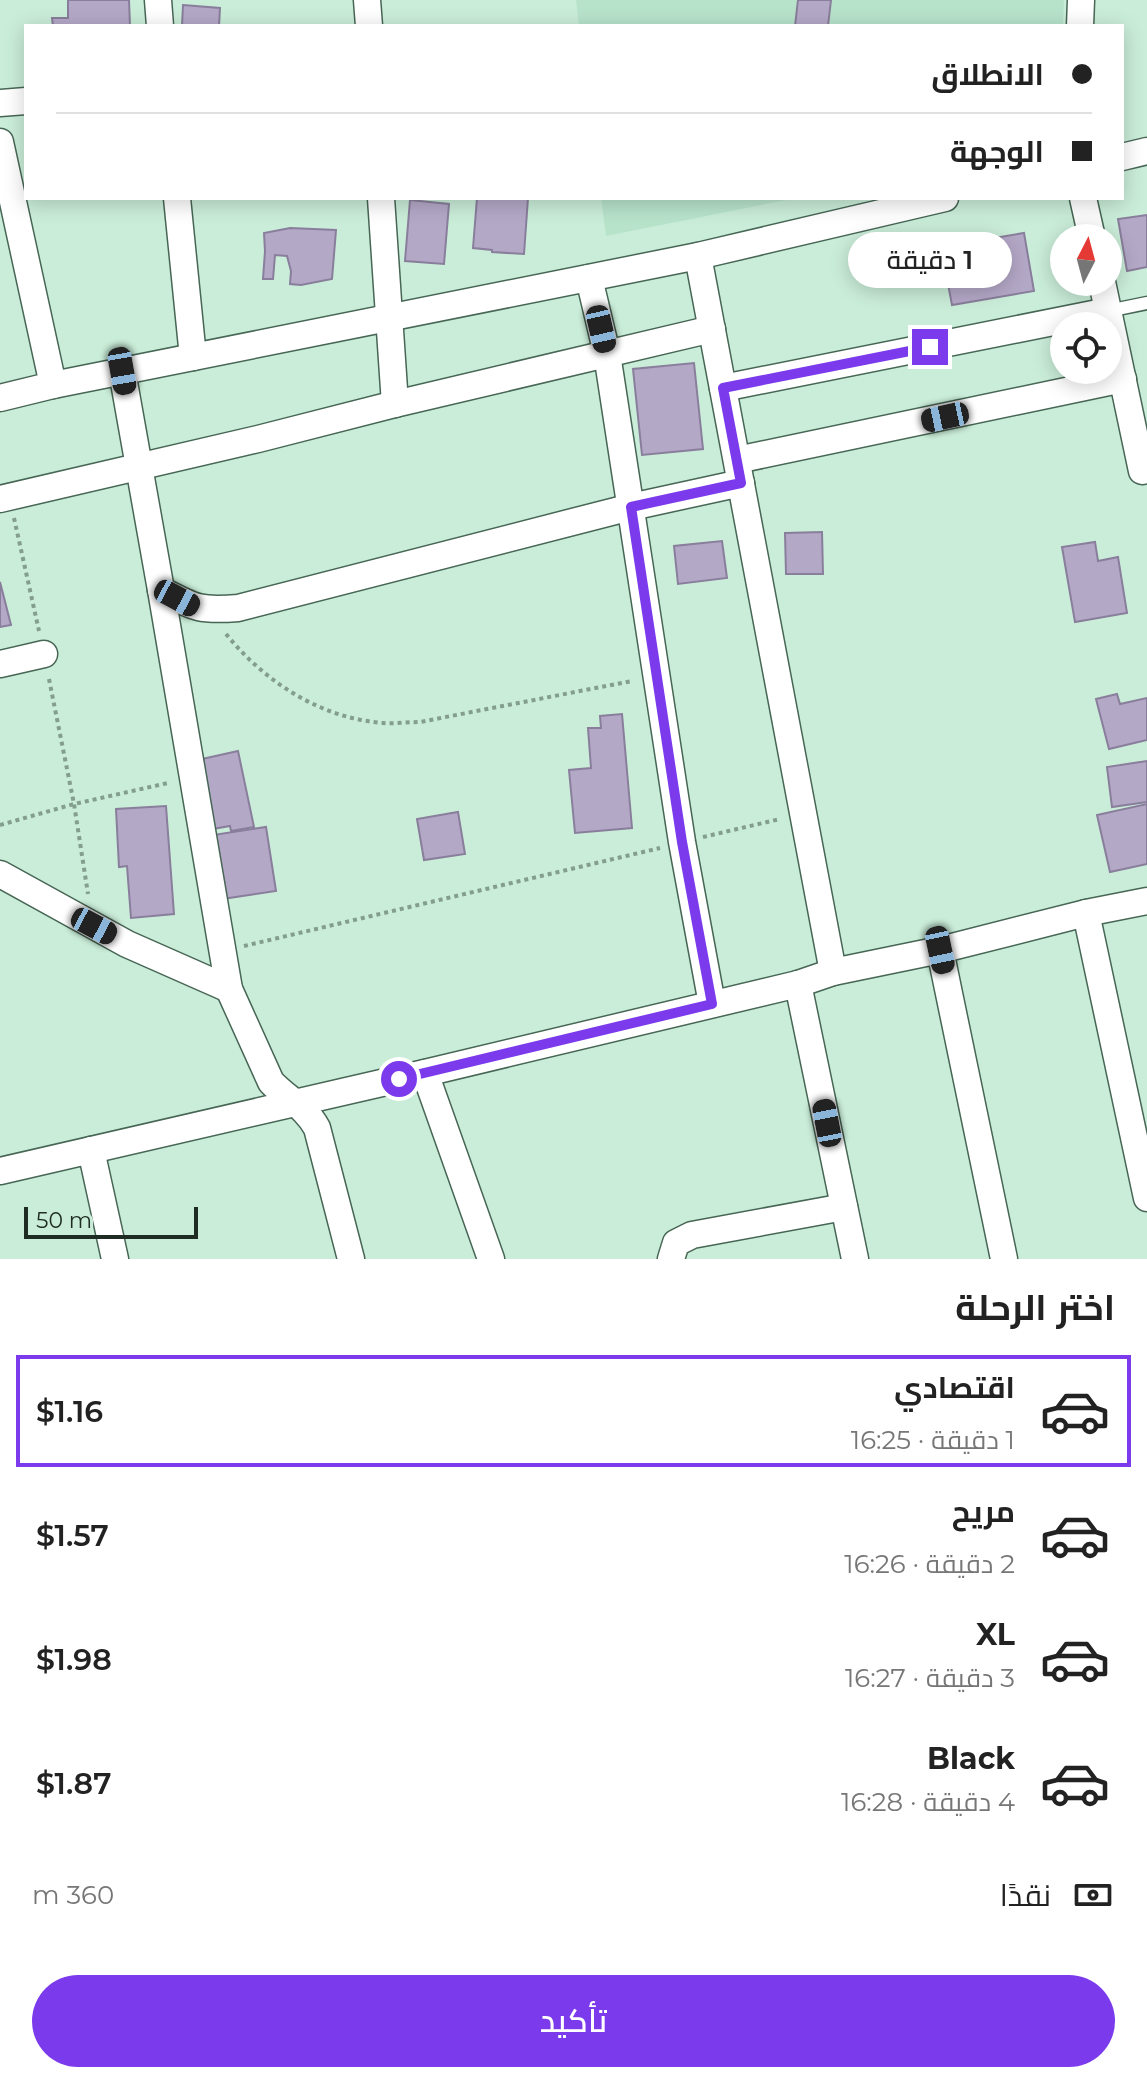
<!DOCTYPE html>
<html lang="ar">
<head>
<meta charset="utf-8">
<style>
	body { margin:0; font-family:Montserrat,Cairo,sans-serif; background:#f6f6f6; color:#222; direction:rtl; height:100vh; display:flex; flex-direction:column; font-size:30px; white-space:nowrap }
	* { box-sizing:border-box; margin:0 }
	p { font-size:26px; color:#767676 }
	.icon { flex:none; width:44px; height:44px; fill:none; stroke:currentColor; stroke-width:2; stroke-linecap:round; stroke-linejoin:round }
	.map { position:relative; height:1259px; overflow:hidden; direction:ltr }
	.side { display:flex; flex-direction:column; background:#fff; flex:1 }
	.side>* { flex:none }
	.banner { position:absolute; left:24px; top:24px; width:1100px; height:176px; border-radius:0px; box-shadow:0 4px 20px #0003; direction:rtl; display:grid; align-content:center; height:176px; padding:0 32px; background:#fff }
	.needle { width:52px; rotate:6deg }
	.controls { position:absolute; left:1050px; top:224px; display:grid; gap:16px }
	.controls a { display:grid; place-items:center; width:72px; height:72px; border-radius:50%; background:#fff; box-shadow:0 4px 20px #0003; font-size:40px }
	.scale { position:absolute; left:24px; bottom:20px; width:174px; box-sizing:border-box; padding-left:8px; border:4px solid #1f2c24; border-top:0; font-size:22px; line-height:28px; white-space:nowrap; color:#1f2c24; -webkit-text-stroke:6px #caedd9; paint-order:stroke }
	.end { position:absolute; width:36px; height:36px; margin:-18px; border:10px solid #7c3aed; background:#fff; box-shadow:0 0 0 4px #fff }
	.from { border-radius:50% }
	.bubble { position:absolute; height:56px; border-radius:28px; background:#fff; box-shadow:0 4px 20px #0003; font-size:26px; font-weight:600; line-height:56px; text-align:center; direction:rtl }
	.car { position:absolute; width:24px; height:48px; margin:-24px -12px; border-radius:10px; box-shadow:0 0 6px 2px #0007; background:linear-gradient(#222 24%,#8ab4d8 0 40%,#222 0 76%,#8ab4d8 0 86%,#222 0) }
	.banner b { display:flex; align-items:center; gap:28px; height:76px; font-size:30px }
	.banner b+b { border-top:2px solid #e0e0e0 }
	.banner i { width:20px; height:20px; background:#222 }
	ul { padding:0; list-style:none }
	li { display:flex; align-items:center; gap:24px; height:112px; margin:0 16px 12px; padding:0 16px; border:4px solid transparent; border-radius:0px }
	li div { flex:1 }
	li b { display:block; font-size:30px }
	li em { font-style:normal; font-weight:600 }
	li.on { border-color:#7c3aed }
	li>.icon { width:72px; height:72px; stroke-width:1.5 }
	h2 { padding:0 32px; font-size:36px; line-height:96px }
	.pay { display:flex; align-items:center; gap:20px; height:88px; padding:0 32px; font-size:30px }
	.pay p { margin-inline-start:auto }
	.button { display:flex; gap:16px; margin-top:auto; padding:16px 32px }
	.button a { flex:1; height:92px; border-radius:48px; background:#7c3aed; color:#fff; font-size:32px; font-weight:600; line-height:92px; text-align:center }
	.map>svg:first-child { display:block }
</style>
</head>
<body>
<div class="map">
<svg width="1147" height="1259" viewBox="0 0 1147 1259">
	<rect width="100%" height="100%" fill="#caedd9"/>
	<!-- built -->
	<g fill="#b8e3cb">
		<path d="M576 0H1064L1063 26H579Z"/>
		<path d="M601 198H796L606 236Z"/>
	</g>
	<!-- building -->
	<g fill="#b4a8c7" stroke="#897e9b" stroke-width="2">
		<path d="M68 0H129L130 26H53L52 18H68Z"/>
		<path d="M798 0H831L828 26H795Z"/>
		<path d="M183 5 220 8 219 26H182Z"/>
		<path d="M477 198H528L524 254 492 252V250L473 248Z"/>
		<path d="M410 200 449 204 444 264 405 261Z"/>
		<path d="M1147 215V267L1127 271 1118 219Z"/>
		<path d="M290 228 336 230 332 279 301 285 290 284 291 271 287 256 275 255 273 279H263L265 251 264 233Z"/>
		<path d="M1024 233 1034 291 952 305 941 247Z"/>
		<path d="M694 363 703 449 642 455 633 369Z"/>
		<path d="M822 532 823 574H786L785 533Z"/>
		<path d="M722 541 727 578 678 584 674 546Z"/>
		<path d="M1095 542 1098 561 1118 557 1127 613 1075 622 1062 547Z"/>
		<path d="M0 582 11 625 0 627Z"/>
		<path d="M1117 694 1120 704 1147 698V740L1109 749 1096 699Z"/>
		<path d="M622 714 632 828 575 833 569 770 591 768 588 728H601L600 716Z"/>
		<path d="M238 751 254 827 231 831 230 826 207 830 193 761Z"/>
		<path d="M1147 761V802L1112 807 1107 767Z"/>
		<path d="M1147 804V864L1110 872 1097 815Z"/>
		<path d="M166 806 174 914 131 918 127 866 119 867 116 809Z"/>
		<path d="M458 812 465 854 424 860 417 819Z"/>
		<path d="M266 827 276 891 222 899 213 835Z"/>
	</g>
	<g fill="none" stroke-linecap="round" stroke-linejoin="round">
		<!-- service casing -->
		<g stroke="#476655" stroke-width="15">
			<path id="service" d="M1108 311 1147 303"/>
		</g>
		<!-- minor casing -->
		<g stroke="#476655" stroke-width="29">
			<g id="minor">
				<path d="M158 0 160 26"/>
				<path d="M367 0 369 26"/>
				<path d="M1080 26 1081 0"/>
				<path d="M0 103 26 101"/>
				<path d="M0 142 53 385 0 398"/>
				<path d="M1122 157 1147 151"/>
				<path d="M177 198 193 357"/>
				<path d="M381 198 395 404"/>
				<path d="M1083 198 1092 238"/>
				<path d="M698 256 833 972"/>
				<path d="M589 278 607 354 682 842 712 1004"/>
				<path d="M1102 282 1142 471 1147 470"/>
				<path d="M122 371 161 590 229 989 271 1082C288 1100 305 1106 317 1128L351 1259"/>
				<path d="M53 385 698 256 945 198"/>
				<path d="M723 388 1108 311"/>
				<path d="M737 460 1123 379"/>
				<path d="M0 499 258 439 395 404 712 329"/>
				<path d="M161 590C195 608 199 611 238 608L631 507 741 483"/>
				<path d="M0 664 44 654"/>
				<path d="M0 874 127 944 229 989"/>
				<path d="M1147 901 1086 913 1147 1198"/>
				<path d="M940 950 1004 1259"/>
				<path d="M798 984 855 1259"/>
				<path d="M425 1073 491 1259"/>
				<path d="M91 1150 115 1259"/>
				<path d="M0 1171 425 1073 798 984 833 972 940 950 1086 913"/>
				<path d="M671 1259 676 1243 692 1235 844 1207"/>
			</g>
		</g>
		<!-- path -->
		<g stroke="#839d8e" stroke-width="4" stroke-dasharray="4 4" stroke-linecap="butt">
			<path d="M14 518 39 631"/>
			<path d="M226 634C265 682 320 718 383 723 395 724 408 722 420 722L632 681"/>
			<path d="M49 679 74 804 88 894"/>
			<path d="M0 825 74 804 168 783"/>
			<path d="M703 837 780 819"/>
			<path d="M244 946 660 848"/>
		</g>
		<!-- service -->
		<use href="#service" stroke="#fff" stroke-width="12"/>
		<!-- minor -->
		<use href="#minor" stroke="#fff" stroke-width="26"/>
	</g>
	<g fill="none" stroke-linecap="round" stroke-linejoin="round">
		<!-- route -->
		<path stroke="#7c3aed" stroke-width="10" d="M399 1079 712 1004 682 842 631 507 741 483 723 388 930 347"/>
	</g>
</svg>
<div class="controls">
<a><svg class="needle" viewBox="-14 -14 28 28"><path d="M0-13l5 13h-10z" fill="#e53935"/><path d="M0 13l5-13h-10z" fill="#767676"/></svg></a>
<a><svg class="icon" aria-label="locate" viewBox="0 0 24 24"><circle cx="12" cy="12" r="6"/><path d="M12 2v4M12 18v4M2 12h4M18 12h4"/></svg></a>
</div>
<div class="scale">50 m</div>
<i class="end from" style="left:399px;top:1079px"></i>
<i class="end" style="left:930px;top:347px"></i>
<div class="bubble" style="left:848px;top:232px;width:164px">1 دقيقة</div>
<i class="car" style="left:601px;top:329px;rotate:167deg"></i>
<i class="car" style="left:122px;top:371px;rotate:170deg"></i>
<i class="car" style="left:945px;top:417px;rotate:258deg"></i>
<i class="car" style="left:177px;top:598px;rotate:118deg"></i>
<i class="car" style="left:94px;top:926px;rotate:118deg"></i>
<i class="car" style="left:940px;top:950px;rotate:168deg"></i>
<i class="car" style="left:827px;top:1123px;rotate:349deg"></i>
<div class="banner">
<b><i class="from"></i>الانطلاق</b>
<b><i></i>الوجهة</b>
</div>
</div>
<section class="side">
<h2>اختر الرحلة</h2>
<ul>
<li class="on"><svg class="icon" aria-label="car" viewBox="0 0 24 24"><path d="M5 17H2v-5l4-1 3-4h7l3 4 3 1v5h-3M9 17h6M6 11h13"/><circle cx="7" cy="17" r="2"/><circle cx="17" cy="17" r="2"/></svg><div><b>اقتصادي</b><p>1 دقيقة · 16:25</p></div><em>$1.16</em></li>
<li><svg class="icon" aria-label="car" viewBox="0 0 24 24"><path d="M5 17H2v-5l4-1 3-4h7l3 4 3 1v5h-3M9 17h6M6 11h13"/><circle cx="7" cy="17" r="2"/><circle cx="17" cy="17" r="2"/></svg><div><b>مريح</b><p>2 دقيقة · 16:26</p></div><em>$1.57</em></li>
<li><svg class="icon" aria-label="car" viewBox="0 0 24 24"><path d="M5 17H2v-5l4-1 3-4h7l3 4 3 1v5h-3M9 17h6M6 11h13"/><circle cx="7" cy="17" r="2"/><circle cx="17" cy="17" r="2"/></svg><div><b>XL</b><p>3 دقيقة · 16:27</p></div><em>$1.98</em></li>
<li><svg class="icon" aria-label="car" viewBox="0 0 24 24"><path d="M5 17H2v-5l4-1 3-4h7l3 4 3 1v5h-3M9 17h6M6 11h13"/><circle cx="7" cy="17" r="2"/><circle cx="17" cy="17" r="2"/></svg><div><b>Black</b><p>4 دقيقة · 16:28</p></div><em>$1.87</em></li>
</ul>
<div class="pay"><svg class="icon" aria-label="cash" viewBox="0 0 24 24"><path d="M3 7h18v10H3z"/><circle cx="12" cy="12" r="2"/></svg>نقدًا<p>360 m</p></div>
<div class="button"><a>تأكيد</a></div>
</section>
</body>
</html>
